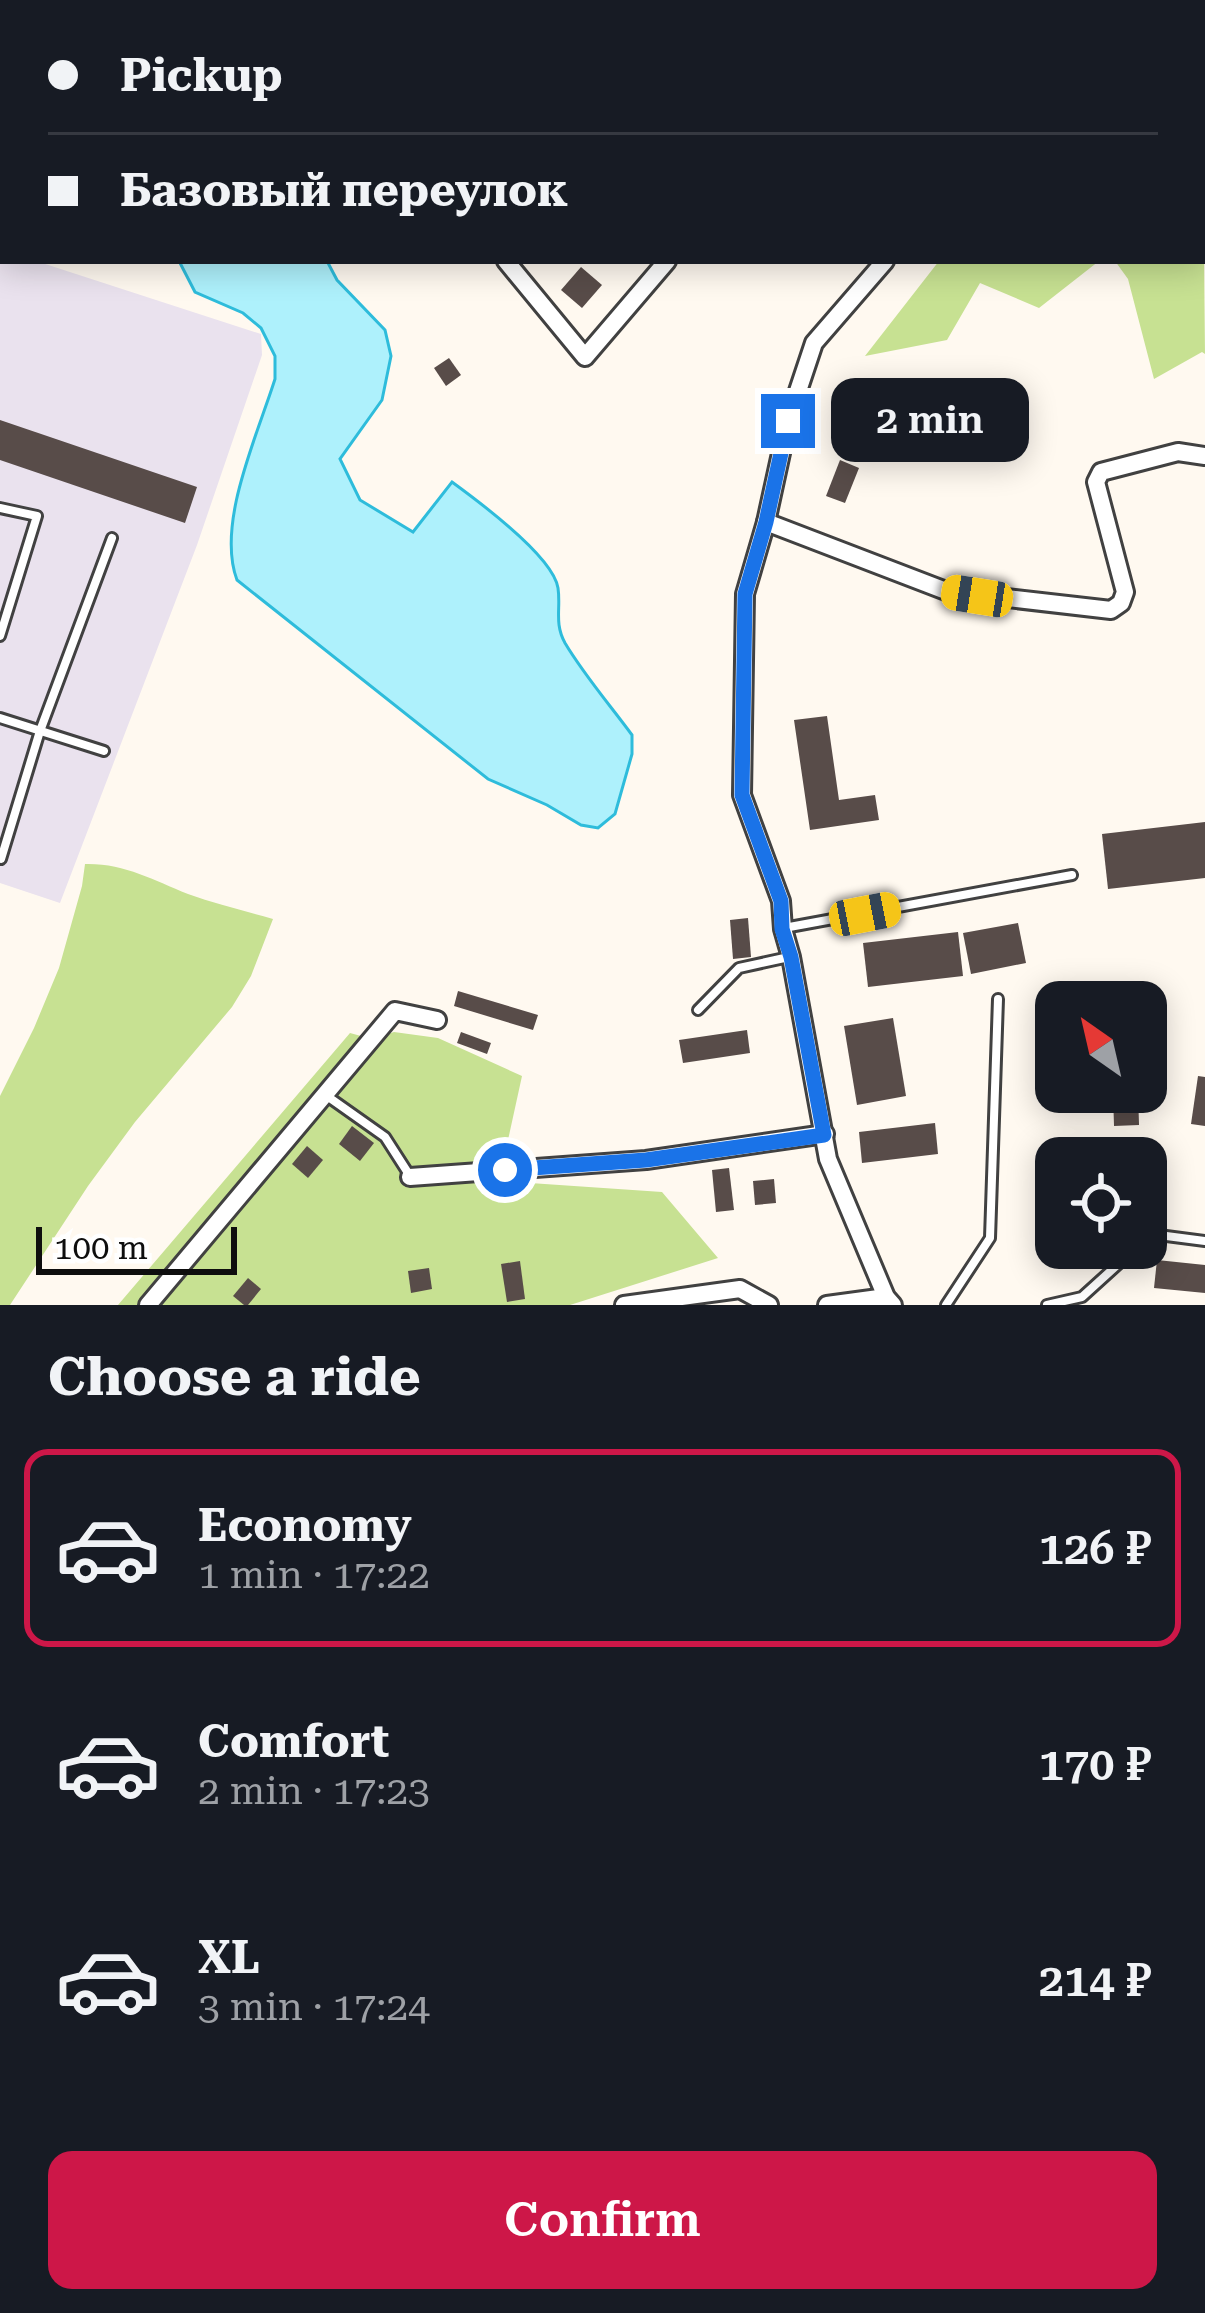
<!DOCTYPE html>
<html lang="en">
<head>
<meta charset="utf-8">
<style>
	body { margin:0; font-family:"Roboto Serif",serif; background:#20242c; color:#f1f3f6; height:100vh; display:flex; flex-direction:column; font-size:45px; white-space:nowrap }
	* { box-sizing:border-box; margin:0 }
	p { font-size:39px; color:#9ea1a6 }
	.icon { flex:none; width:66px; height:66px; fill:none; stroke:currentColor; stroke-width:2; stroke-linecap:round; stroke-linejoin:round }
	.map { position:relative; height:1305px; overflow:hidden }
	.details { display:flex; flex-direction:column; background:#171b24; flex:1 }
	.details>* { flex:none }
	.guide { position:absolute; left:0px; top:0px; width:1206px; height:264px; box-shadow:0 6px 30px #0003; display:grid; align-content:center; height:264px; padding:0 48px; background:#171b24 }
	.needle { width:78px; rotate:326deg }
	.buttons { position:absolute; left:1035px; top:981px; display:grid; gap:24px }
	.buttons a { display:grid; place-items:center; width:132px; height:132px; border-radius:24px; background:#171b24; box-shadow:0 6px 30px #0003; font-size:60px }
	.scale { position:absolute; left:36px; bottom:30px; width:201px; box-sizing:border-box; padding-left:12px; border:6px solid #0e0e0e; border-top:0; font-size:33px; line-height:42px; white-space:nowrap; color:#0e0e0e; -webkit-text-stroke:9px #fff; paint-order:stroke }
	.end { position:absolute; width:54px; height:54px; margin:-27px; border:15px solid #1a73e8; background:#fff; box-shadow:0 0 0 6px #fff }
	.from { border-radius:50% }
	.bubble { position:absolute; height:84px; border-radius:24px; background:#171b24; box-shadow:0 6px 30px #0003; font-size:39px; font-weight:600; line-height:84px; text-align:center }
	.car { position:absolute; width:36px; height:72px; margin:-36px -18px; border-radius:15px; box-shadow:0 0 9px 3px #0007; background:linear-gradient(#f5c518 24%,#345 0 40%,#f5c518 0 76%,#345 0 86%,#f5c518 0) }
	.guide b { display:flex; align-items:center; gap:42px; height:114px; font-size:45px }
	.guide b+b { border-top:3px solid #363941 }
	.guide i { width:30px; height:30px; background:#f1f3f6 }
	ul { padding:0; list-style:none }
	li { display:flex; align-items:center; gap:36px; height:198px; margin:0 24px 18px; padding:0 24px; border:6px solid transparent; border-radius:24px }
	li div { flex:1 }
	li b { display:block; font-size:45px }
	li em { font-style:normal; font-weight:600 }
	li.selected { border-color:#cd1748 }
	li>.icon { width:108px; height:108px; stroke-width:1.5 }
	h2 { padding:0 48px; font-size:54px; line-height:144px }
	.primary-button { display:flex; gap:24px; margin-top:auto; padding:24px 48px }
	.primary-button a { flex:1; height:138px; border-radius:24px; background:#cd1748; color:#fff; font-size:48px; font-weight:600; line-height:138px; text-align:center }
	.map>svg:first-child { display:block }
</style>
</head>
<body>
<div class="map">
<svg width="1205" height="1305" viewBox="0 0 1205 1305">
	<rect width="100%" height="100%" fill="#fff9f0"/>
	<!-- industrial -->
	<path fill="#eae2ee" d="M0 249 3 250V261H36L261 334 262 355 197 545 60 903 0 883Z"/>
	<!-- forest -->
	<g fill="#c7e192">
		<path d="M1203 155 1205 354 1202 352 1154 379 1128 279 1115 261H1203Z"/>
		<path d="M939 261H1099L1039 308 980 283 947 340 865 356Z"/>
		<path d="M85 864C124 863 153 880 188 894 216 904 245 911 273 919L251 976 232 1007 135 1122 88 1186 10 1305H0V1096L34 1028 59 968 82 886Z"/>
		<path d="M394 1032 438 1038 522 1076 499 1181 662 1192 718 1258 570 1305H118L350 1033 372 1039Z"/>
	</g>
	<!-- water -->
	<path fill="#aef1fc" stroke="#2ebcdb" stroke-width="3" d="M179 261H327L337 280 385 330 391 356 382 400 340 459 360 500 413 532 452 482C478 501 553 556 558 588 561 608 554 623 565 643 584 675 610 705 632 735V754L615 814 598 828 581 825 547 805 488 779 237 580C216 524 257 436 275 379V356L261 328 243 313 195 292Z"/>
	<!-- building -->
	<g fill="#584c49">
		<path d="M581 267 602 285 582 308 561 290Z"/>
		<path d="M449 358 461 375 446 386 434 368Z"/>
		<path d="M0 420 197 487 185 523 0 460Z"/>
		<path d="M840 460 859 468 845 503 826 496Z"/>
		<path d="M827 716 839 800 875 795 879 820 810 830 794 720Z"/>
		<path d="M1205 822V878L1108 889 1102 834Z"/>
		<path d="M748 918 751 957 733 959 730 920Z"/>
		<path d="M1018 923 1026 963 971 974 963 933Z"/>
		<path d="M958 932 963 976 868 987 863 943Z"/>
		<path d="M458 991 538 1015 533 1030 454 1006Z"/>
		<path d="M893 1018 906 1096 857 1105 844 1026Z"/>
		<path d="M747 1030 750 1053 683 1063 679 1040Z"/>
		<path d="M461 1032 491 1043 487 1054 457 1043Z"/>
		<path d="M1198 1076 1205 1077V1126L1191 1124Z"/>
		<path d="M1113 1092H1138L1139 1125 1114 1126Z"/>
		<path d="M935 1123 938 1154 862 1163 859 1132Z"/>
		<path d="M352 1126 374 1143 360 1161 339 1144Z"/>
		<path d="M307 1146 323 1160 308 1178 292 1164Z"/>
		<path d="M729 1168 734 1210 716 1212 712 1170Z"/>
		<path d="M774 1179 776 1203 755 1205 753 1181Z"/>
		<path d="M1157 1260 1205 1265V1293L1154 1288Z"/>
		<path d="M520 1261 525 1299 507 1302 501 1264Z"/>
		<path d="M429 1268 432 1289 411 1293 408 1271Z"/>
		<path d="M248 1278 261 1289 248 1305H244L233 1296Z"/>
	</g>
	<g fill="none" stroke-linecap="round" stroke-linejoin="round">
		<!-- service casing -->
		<g stroke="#414141" stroke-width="14">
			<g id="service">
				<path d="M569 0 573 3"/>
				<path d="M0 204 3 203"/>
				<path d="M0 508 37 516 0 636"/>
				<path d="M0 718 104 751"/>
				<path d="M1 859 40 731 112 538"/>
				<path d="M784 928 1072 875"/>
				<path d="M698 1010 739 968 789 957"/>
				<path d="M327 1096 385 1137 410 1176"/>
				<path d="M1146 1238 1151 1234 1205 1241"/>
				<path d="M946 1305 990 1238 998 999"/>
				<path d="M1047 1305 1082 1297 1136 1248"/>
			</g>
		</g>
		<!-- minor casing -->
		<g stroke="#414141" stroke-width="22">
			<g id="minor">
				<path d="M290 0 292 3"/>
				<path d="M1173 0 1177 3"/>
				<path d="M327 3 330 0"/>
				<path d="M886 3 889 0"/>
				<path d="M1120 3 1122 0"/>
				<path d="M1203 20 1205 22"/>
				<path d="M506 261 585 357 667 261"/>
				<path d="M885 261 814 343 788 421 766 522 745 594 742 795 781 901 783 929 791 957 828 1159 886 1297 893 1305"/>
				<path d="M766 522 946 591 1111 610 1121 603 1125 592 1096 482 1101 472 1178 452 1205 456"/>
				<path d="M410 1177 646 1160 825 1134"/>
				<path d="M148 1305 395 1011 437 1020"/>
				<path d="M624 1305 740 1289 769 1305"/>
				<path d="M827 1305 886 1297"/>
			</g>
		</g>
		<!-- service -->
		<use href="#service" stroke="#fff" stroke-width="8"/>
		<!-- minor -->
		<use href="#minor" stroke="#fff" stroke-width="16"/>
	</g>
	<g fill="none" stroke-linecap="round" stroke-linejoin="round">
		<!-- route -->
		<path stroke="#1a73e8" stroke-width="15" d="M505 1170 646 1160 824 1135 791 957 782 929 781 901 742 795 745 594 766 522 788 421"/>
	</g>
</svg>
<div class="buttons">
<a><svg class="needle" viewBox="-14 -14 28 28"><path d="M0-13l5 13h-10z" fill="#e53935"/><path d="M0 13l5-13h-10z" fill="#9ea1a6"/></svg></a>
<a><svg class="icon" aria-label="locate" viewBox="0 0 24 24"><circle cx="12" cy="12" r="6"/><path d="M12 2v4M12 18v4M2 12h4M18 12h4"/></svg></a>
</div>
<div class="scale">100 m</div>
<i class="end from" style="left:505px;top:1170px"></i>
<i class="end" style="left:788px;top:421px"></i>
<div class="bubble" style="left:831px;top:378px;width:198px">2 min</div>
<i class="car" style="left:977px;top:596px;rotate:279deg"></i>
<i class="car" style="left:865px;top:914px;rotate:79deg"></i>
<div class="guide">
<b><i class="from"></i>Pickup</b>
<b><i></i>Базовый переулок</b>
</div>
</div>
<section class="details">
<h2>Choose a ride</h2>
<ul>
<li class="selected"><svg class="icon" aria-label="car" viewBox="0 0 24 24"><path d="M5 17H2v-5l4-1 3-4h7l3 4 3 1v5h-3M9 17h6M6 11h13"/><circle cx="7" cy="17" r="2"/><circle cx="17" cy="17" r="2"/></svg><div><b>Economy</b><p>1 min · 17:22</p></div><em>126 ₽</em></li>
<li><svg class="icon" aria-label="car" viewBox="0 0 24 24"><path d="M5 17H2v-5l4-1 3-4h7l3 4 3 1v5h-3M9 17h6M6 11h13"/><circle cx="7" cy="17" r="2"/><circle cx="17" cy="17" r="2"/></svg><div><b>Comfort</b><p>2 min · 17:23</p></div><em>170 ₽</em></li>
<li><svg class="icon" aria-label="car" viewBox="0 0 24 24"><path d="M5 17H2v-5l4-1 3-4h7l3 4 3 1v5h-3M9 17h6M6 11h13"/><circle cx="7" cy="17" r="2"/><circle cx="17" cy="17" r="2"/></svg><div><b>XL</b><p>3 min · 17:24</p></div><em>214 ₽</em></li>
</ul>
<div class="primary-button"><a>Confirm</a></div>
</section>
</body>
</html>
